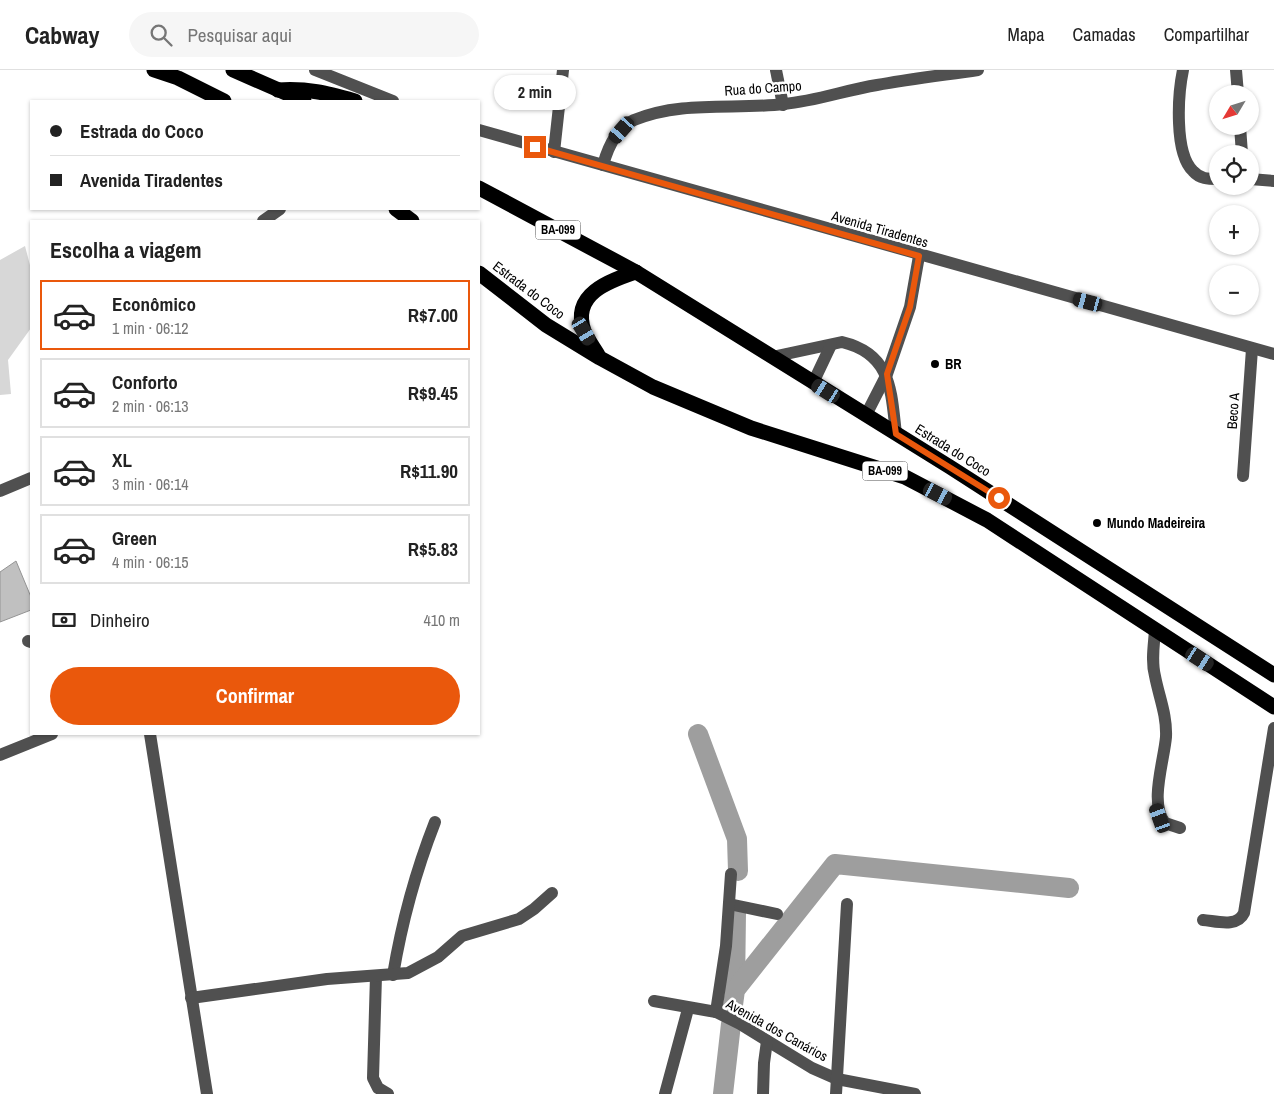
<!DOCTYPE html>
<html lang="pt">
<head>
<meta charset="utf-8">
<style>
	body { margin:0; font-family:"Archivo Narrow",sans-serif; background:#f6f6f6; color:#222; height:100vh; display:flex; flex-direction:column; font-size:19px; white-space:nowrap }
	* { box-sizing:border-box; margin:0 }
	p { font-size:16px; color:#767676 }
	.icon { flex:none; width:28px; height:28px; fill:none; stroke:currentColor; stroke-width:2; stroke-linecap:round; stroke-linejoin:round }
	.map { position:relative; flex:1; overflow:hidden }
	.side { position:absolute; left:30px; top:150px; width:450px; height:515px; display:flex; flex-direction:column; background:#fff; border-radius:0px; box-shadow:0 1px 4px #0004 }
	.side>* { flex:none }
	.hud { position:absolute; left:30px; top:30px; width:450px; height:110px; border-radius:0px; box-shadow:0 1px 4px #0004; display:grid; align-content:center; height:110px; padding:0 20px; background:#fff }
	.needle { width:32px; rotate:232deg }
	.tools { position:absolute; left:1209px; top:15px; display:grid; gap:10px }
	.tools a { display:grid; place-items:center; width:50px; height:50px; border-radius:50%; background:#fff; box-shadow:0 1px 4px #0004; font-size:25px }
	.end { position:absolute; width:22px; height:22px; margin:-11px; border:6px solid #ea580c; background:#fff; box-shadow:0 0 0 2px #fff }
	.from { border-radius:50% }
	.bubble { position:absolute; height:35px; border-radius:18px; background:#fff; box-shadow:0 1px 4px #0004; font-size:16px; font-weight:800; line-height:35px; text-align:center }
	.car { position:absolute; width:15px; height:30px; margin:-15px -8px; border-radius:6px; box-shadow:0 0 4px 1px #0007; background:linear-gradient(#222 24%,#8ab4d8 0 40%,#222 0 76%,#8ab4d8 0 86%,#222 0) }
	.hud b { display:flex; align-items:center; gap:18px; height:48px; font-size:19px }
	.hud b+b { border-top:1px solid #e0e0e0 }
	.hud i { width:12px; height:12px; background:#222 }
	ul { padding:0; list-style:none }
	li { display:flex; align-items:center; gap:15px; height:70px; margin:0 10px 8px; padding:0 10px; border:2px solid #e0e0e0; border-radius:0px }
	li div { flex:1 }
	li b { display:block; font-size:19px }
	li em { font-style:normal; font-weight:800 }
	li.current { border-color:#ea580c }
	li>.icon { width:45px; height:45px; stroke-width:1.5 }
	h2 { padding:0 20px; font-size:22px; line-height:60px }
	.pay { display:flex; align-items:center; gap:12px; height:55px; padding:0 20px; font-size:19px }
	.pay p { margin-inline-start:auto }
	.primary-button { display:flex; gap:10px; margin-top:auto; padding:10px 20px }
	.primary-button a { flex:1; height:58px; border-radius:30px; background:#ea580c; color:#fff; font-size:20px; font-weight:800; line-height:58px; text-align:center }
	header { display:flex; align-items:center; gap:30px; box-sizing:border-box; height:70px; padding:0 25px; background:#fff; border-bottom:1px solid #e0e0e0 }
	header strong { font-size:24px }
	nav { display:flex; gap:28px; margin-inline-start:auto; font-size:18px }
	.search { width:350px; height:45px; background:#f6f6f6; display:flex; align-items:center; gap:12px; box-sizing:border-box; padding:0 18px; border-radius:28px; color:#767676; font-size:19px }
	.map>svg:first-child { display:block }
</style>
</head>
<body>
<header>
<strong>Cabway</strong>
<div class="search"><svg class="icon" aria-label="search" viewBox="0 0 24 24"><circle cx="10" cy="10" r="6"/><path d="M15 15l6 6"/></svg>Pesquisar aqui</div>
<nav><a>Mapa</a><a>Camadas</a><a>Compartilhar</a></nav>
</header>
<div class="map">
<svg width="1274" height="1024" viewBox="0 0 1274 1024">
	<rect width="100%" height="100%" fill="#fff"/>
	<!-- green -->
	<path fill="#d7d7d7" d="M25 176 31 199V258L8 290 11 324 0 325V190Z"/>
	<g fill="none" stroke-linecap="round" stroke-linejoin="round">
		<!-- river -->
		<g stroke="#9e9e9e" stroke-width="20">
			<path d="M698 664 737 769 738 801"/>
			<path d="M735 920 736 842"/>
			<path d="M733 935 735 920 835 794 1069 818"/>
			<path d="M723 1024 731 954"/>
		</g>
	</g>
	<!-- building -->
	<path fill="#c0c0c0" stroke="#949494" d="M16 491 31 527V540L0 552V502Z"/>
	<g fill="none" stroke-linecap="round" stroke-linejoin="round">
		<!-- minor -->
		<g stroke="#505050" stroke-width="12">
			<path d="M315 0 393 31"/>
			<path d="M776 0 783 35"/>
			<path d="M1183 0C1178 24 1174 83 1193 101 1200 109 1208 109 1218 109"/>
			<path d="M1236 0 1238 24"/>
			<path d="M1240 56 1242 84"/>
			<path d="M479 60 1274 284"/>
			<path d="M554 82 563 0"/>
			<path d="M603 95C608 77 616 58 634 50 682 30 735 40 784 34 816 31 846 20 877 15 910 9 944 5 978 0"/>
			<path d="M1250 109 1274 111"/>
			<path d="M263 151 280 139"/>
			<path d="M772 287 842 272C892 284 891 321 896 364"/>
			<path d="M813 313 831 275"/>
			<path d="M866 345 887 304 910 237 919 186"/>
			<path d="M1243 406 1252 279"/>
			<path d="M0 421 31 408"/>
			<path d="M1155 560C1154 575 1151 591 1155 606 1159 627 1167 645 1166 667 1164 691 1149 734 1165 753L1180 758"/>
			<path d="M28 571 31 572"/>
			<path d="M150 664 207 1024"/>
			<path d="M0 685 52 664"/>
			<path d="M729 834 777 844"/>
			<path d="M1203 850C1216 851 1237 858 1244 843L1274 658"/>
			<path d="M393 905C402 851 415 803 435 752"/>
			<path d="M376 906 373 1008 378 1018 388 1024"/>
			<path d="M191 928 327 909 408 903 438 887 462 866 519 849 534 839 552 823"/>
			<path d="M654 931 716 942 740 954 812 998 837 1009 915 1024"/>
			<path d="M716 942 726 876 731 804"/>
			<path d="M665 1024 688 939"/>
			<path d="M763 1024 764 993 767 971"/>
			<path d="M836 1024 847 834"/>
		</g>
		<!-- highway -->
		<g stroke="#000" stroke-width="15">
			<path d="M154 0 178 8 224 31"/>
			<path d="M233 0 304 31"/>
			<path d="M278 20C308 18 326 23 355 31"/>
			<path d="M479 118 636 202 950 397 1274 605"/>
			<path d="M396 139 412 151"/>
			<path d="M479 203 546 255 600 288 653 317 751 358 905 407 987 450 1274 637"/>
			<path d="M598 285C594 278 587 269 584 261 571 224 609 211 636 202"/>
		</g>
	</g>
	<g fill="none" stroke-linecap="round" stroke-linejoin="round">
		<!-- route -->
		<path stroke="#ea580c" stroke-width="6" d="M535 77 919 186 910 237 887 304 896 364 999 428"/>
	</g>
	<!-- markers -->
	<g fill="#000" stroke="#fff" stroke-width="2">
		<circle cx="935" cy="294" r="5"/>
		<circle cx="1097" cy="453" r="5"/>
	</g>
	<g text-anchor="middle" stroke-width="5" stroke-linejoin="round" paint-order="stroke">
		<!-- shield labels -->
		<g fill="#fff" stroke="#4c4c4c" stroke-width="1">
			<rect x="535.5" y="150.5" width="45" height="19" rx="4"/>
			<rect x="862.5" y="391.5" width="45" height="19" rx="4"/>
		</g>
		<g font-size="12" font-weight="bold" fill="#000">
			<text x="558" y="164">BA-099</text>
			<text x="885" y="405">BA-099</text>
		</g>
		<!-- street labels -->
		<g font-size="14" fill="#000" stroke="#fff">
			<text transform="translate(763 18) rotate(-4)" y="5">Rua do Campo</text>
			<text transform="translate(880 159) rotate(16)" y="5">Avenida Tiradentes</text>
			<text transform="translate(529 220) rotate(37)" y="5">Estrada do Coco</text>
			<text transform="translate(1233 341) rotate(-86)" y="5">Beco A</text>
			<text transform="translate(953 380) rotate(32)" y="5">Estrada do Coco</text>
			<text transform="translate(777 960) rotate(29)" y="5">Avenida dos Canários</text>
		</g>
		<!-- poi labels -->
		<g font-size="14" font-weight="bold" fill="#000" stroke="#fff" text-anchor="start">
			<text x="945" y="299">BR</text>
			<text x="1107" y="458">Mundo Madeireira</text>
		</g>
	</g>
</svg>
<div class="tools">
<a><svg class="needle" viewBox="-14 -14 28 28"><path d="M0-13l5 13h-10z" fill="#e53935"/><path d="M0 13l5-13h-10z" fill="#767676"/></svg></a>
<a><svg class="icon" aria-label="locate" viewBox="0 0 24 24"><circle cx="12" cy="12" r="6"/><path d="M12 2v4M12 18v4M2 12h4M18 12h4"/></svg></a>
<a>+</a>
<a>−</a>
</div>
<i class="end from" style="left:999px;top:428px"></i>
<i class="end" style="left:535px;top:77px"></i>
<div class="bubble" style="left:494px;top:5px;width:82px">2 min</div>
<i class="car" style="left:622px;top:60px;rotate:221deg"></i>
<i class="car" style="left:1088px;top:232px;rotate:285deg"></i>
<i class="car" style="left:584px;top:261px;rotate:149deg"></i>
<i class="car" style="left:826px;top:321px;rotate:302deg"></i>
<i class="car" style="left:938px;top:424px;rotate:117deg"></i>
<i class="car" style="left:1200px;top:589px;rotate:123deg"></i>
<i class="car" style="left:1160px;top:748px;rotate:340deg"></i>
<div class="hud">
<b><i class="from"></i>Estrada do Coco</b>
<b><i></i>Avenida Tiradentes</b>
</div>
<section class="side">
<h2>Escolha a viagem</h2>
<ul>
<li class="current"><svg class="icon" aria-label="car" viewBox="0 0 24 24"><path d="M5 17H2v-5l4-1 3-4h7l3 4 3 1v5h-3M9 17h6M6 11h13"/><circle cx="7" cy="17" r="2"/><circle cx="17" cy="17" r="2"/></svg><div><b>Econômico</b><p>1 min · 06:12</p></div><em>R$7.00</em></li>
<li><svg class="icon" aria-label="car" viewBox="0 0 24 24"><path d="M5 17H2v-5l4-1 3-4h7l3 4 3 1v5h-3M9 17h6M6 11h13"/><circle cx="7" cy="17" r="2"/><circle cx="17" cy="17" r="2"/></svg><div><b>Conforto</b><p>2 min · 06:13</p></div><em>R$9.45</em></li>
<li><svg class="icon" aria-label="car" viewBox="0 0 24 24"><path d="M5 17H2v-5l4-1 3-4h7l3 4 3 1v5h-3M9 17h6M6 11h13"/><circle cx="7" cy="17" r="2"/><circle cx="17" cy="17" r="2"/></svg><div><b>XL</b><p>3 min · 06:14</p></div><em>R$11.90</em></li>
<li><svg class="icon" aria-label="car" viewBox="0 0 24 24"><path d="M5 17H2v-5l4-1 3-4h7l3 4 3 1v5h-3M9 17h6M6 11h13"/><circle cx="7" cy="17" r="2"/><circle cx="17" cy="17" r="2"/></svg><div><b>Green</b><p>4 min · 06:15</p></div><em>R$5.83</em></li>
</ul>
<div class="pay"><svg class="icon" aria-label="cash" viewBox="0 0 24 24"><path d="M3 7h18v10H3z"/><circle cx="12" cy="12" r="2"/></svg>Dinheiro<p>410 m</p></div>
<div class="primary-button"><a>Confirmar</a></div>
</section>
</div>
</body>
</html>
